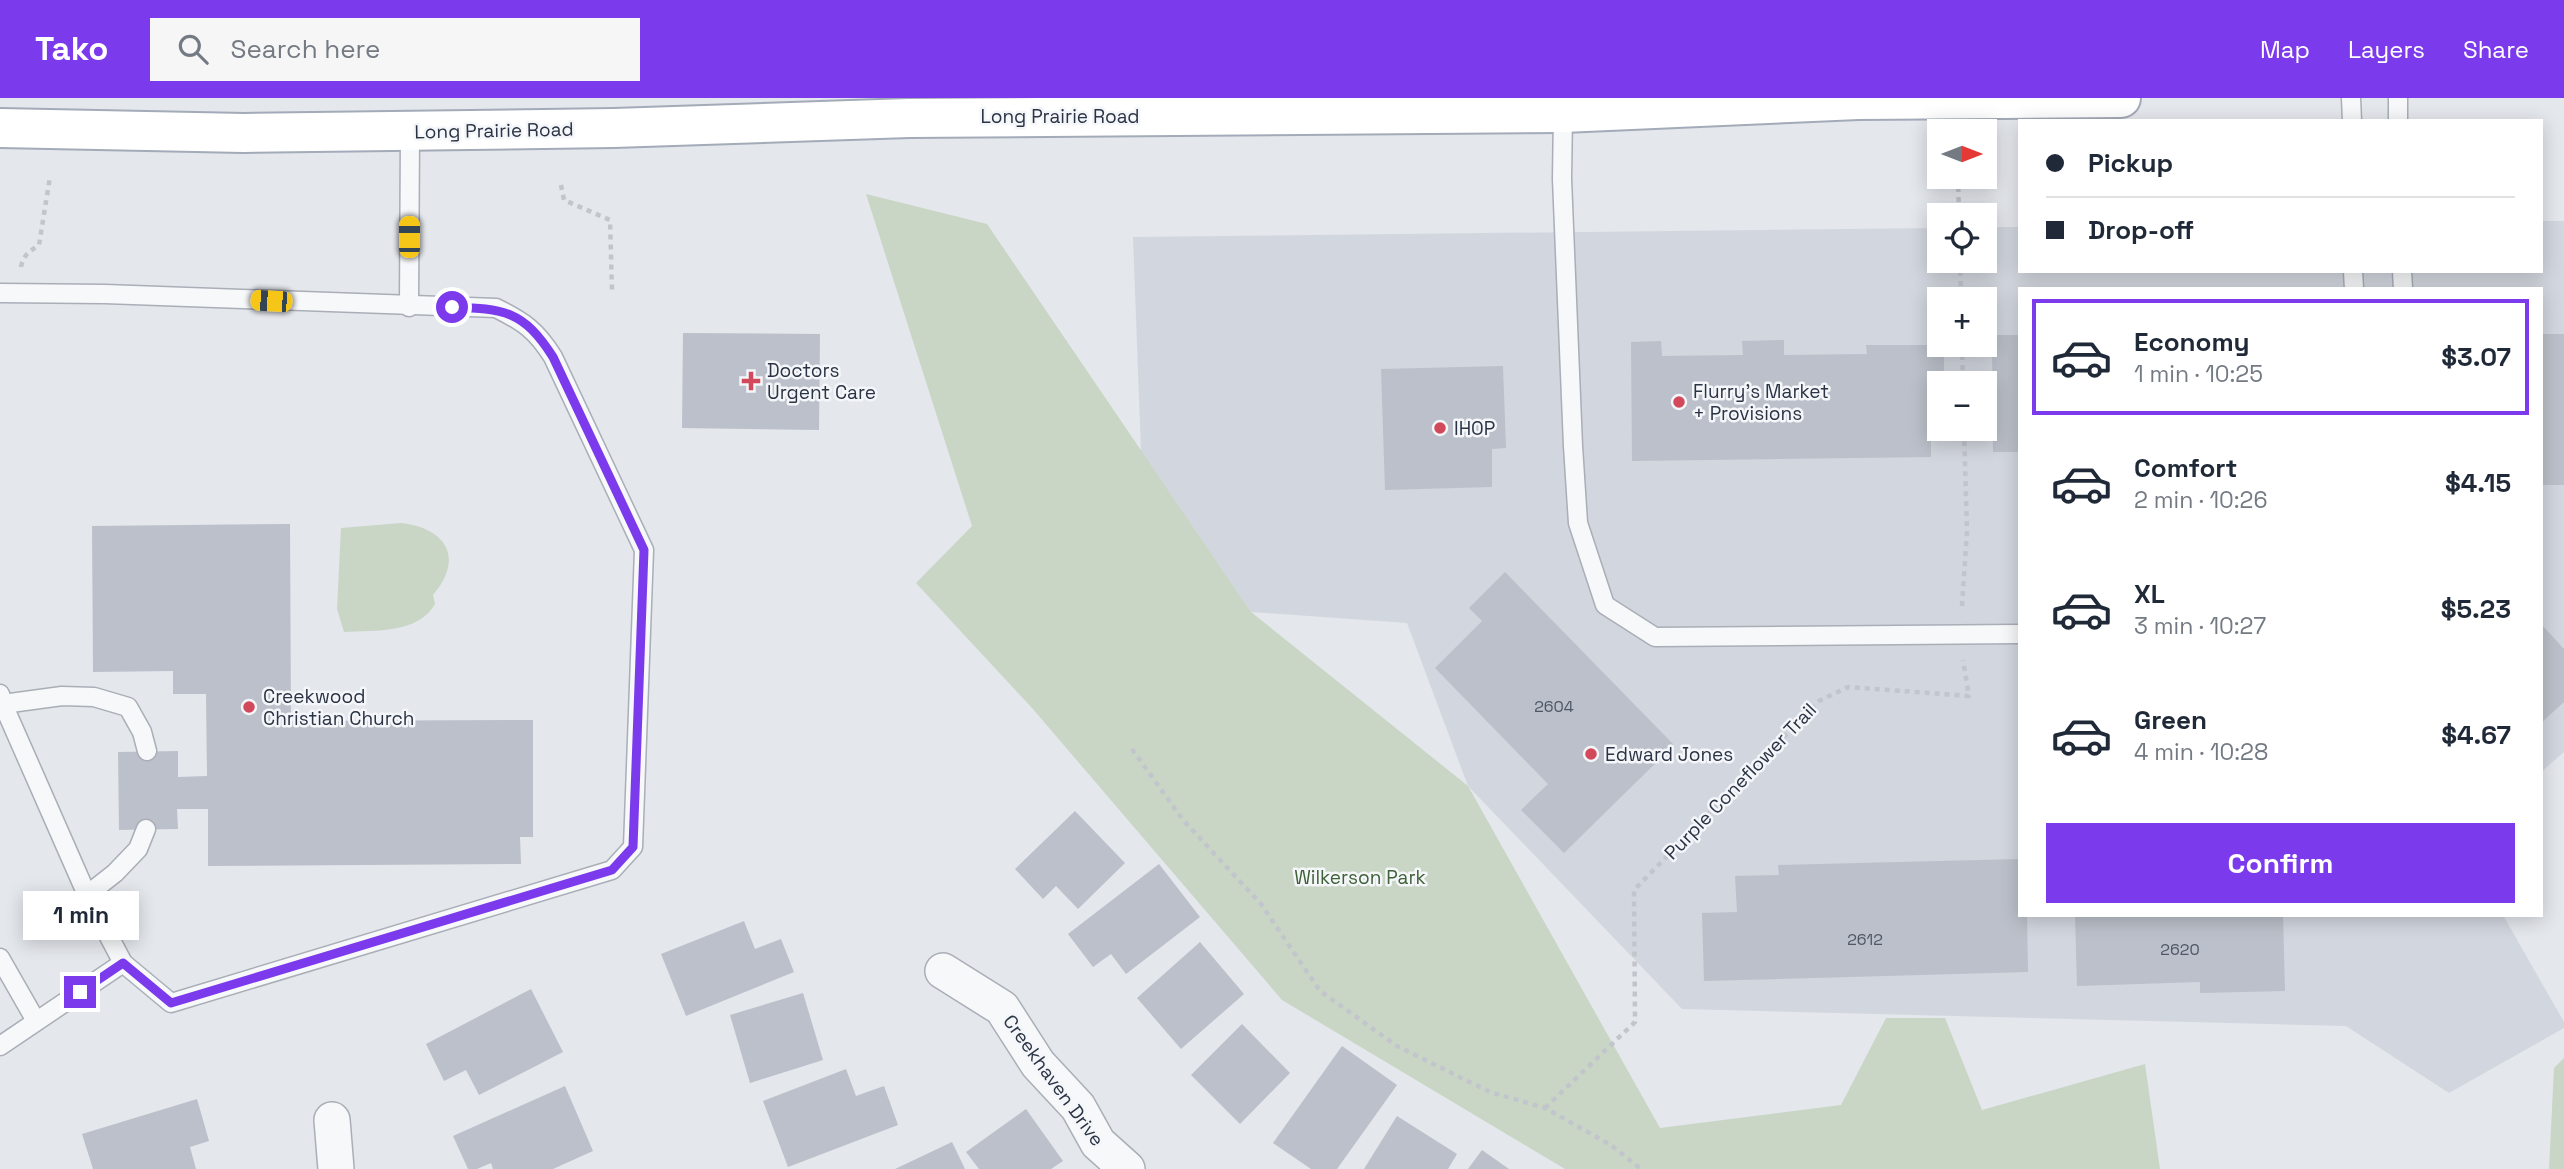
<!DOCTYPE html>
<html lang="en">
<head>
<meta charset="utf-8">
<style>
	body { margin:0; font-family:"Space Grotesk",sans-serif; background:#f6f6f7; color:#1f2937; height:100vh; display:flex; flex-direction:column; font-size:26px; white-space:nowrap }
	* { box-sizing:border-box; margin:0 }
	p { font-size:23px; color:#747a83 }
	.icon { flex:none; width:38px; height:38px; fill:none; stroke:currentColor; stroke-width:2; stroke-linecap:round; stroke-linejoin:round }
	.map { position:relative; flex:1; overflow:hidden }
	.side { position:absolute; left:2018px; top:189px; width:525px; height:630px; display:flex; flex-direction:column; background:#fff; border-radius:0px; box-shadow:0 4px 18px #0003 }
	.side>* { flex:none }
	.top-card { position:absolute; left:2018px; top:21px; width:525px; height:154px; border-radius:0px; box-shadow:0 4px 18px #0003; display:grid; align-content:center; height:154px; padding:0 28px; background:#fff }
	.needle { width:46px; rotate:90deg }
	.buttons { position:absolute; left:1927px; top:21px; display:grid; gap:14px }
	.buttons a { display:grid; place-items:center; width:70px; height:70px; border-radius:0px; background:#fff; box-shadow:0 4px 18px #0003; font-size:35px }
	.end { position:absolute; width:32px; height:32px; margin:-16px; border:9px solid #7c3aed; background:#fff; box-shadow:0 0 0 4px #fff }
	.from { border-radius:50% }
	.bubble { position:absolute; height:49px; border-radius:0px; background:#fff; box-shadow:0 4px 18px #0003; font-size:23px; font-weight:700; line-height:49px; text-align:center }
	.car { position:absolute; width:21px; height:42px; margin:-21px -10px; border-radius:9px; box-shadow:0 0 5px 2px #0007; background:linear-gradient(#f5c518 24%,#345 0 40%,#f5c518 0 76%,#345 0 86%,#f5c518 0) }
	.top-card b { display:flex; align-items:center; gap:24px; height:66px; font-size:26px }
	.top-card b+b { border-top:2px solid #e0e1e3 }
	.top-card i { width:18px; height:18px; background:#1f2937 }
	ul { padding:12px 0 0; list-style:none }
	li { display:flex; align-items:center; gap:21px; height:116px; margin:0 14px 10px; padding:0 14px; border:4px solid transparent; border-radius:0px }
	li div { flex:1 }
	li b { display:block; font-size:26px }
	li em { font-style:normal; font-weight:700 }
	li.current { border-color:#7c3aed }
	li>.icon { width:63px; height:63px; stroke-width:1.5 }
	.primary-button { display:flex; gap:14px; margin-top:auto; padding:14px 28px }
	.primary-button a { flex:1; height:80px; border-radius:0px; background:#7c3aed; color:#fff; font-size:28px; font-weight:700; line-height:80px; text-align:center }
	header { display:flex; align-items:center; gap:42px; box-sizing:border-box; height:98px; padding:0 35px; background:#7c3aed; color:#fff }
	header strong { font-size:33px }
	nav { display:flex; gap:38px; margin-inline-start:auto; font-size:24px }
	.search { width:490px; height:63px; background:#f6f6f7; display:flex; align-items:center; gap:18px; box-sizing:border-box; padding:0 24px; border-radius:0px; color:#747a83; font-size:26px }
	.map>svg:first-child { display:block }
</style>
</head>
<body>
<header>
<strong>Tako</strong>
<div class="search"><svg class="icon" aria-label="search" viewBox="0 0 24 24"><circle cx="10" cy="10" r="6"/><path d="M15 15l6 6"/></svg>Search here</div>
<nav><a>Map</a><a>Layers</a><a>Share</a></nav>
</header>
<div class="map">
<svg width="2564" height="1071" viewBox="0 0 2564 1071">
	<rect width="100%" height="100%" fill="#e4e7ec"/>
	<!-- built -->
	<path fill="#d2d6de" fill-rule="evenodd" d="M2541 123H2564V654L2541 674V191H2020V817H2503L2564 924V930L2449 995 2346 928 1682 911 1468 688 1407 525 1251 514 1141 353 1133 139 1939 130V163H1984L1985 129H2019L2020 173H2541ZM1939 201H1984V247H1939ZM1939 285H1984V331H1939Z"/>
	<!-- green -->
	<g fill="#c9d6c5">
		<path d="M866 96 987 126 1251 514 1468 688 1660 1030 1841 1007 1886 920H1945L1982 1012 2145 966 2160 1071H1565L1282 902 1032 610 916 485 972 428Z"/>
		<path d="M401 425C446 430 465 460 433 497L435 506C418 536 375 532 344 534L337 511 341 430Z"/>
		<path d="M2564 960V1071H2549L2554 970Z"/>
	</g>
	<!-- building -->
	<g fill="#bbc0ca">
		<path d="M683 235 820 236 819 332 682 330Z"/>
		<rect x="2541" y="236" width="23" height="151"/>
		<path d="M1992 237H2020V354H1993Z"/>
		<path d="M1784 242V257L1867 256 1866 247H1944V285H1939V317H1931V359L1632 363 1631 244 1661 243 1662 258 1743 257 1742 243Z"/>
		<path d="M1503 268 1506 350 1492 351V389L1385 392 1381 271Z"/>
		<path d="M290 426 291 623 533 622V739H520L521 766 208 768V711H177L178 731 119 732 118 654 178 653V679L207 678 206 596H173V573L93 574 92 428Z"/>
		<path d="M1505 474 1674 647 1564 755 1521 712 1548 686 1435 570 1482 523 1469 510Z"/>
		<path d="M2541 526 2564 551V604L2541 625Z"/>
		<path d="M1075 713 1125 765 1078 811 1056 788 1043 801 1015 771Z"/>
		<path d="M2020 761V817H2027L2028 874 1704 883 1702 815 1737 814 1735 778 1779 777 1778 767Z"/>
		<path d="M1159 766 1200 819 1126 876 1111 856 1093 869 1068 836Z"/>
		<path d="M2075 817H2283L2285 893 2200 895V884L2077 888Z"/>
		<path d="M744 823 755 851 781 841 794 874 686 918 661 856Z"/>
		<path d="M1200 844 1244 896 1181 951 1137 900Z"/>
		<path d="M531 891 563 954 479 997 466 972 444 983 426 946Z"/>
		<path d="M803 895 823 962 750 985 730 917Z"/>
		<path d="M1242 926 1290 975 1240 1026 1191 977Z"/>
		<path d="M1342 948 1397 987 1337 1071H1311L1273 1045Z"/>
		<path d="M846 971 856 998 884 988 898 1027 788 1069 763 1003Z"/>
		<path d="M565 988 593 1053 553 1071H493L491 1065 477 1071H468L453 1038Z"/>
		<path d="M197 1001 209 1043 190 1049 196 1071H93L82 1036Z"/>
		<path d="M1026 1011 1063 1063 1051 1071H979L966 1054Z"/>
		<path d="M1397 1018 1457 1056 1448 1071H1364Z"/>
		<path d="M952 1044 965 1071H895Z"/>
		<path d="M1482 1052 1509 1071H1468Z"/>
	</g>
	<g fill="none" stroke-linecap="round" stroke-linejoin="round">
		<!-- lane casing -->
		<g stroke="#a9aeb7" stroke-width="21">
			<g id="lane">
				<path d="M2351 0 2352 23"/>
				<path d="M2398 0V23"/>
				<path d="M1563 15 1562 81 1573 348 1578 425 1605 507 1655 539 2020 536"/>
				<path d="M2353 173 2354 191"/>
				<path d="M2402 173 2403 191"/>
				<path d="M0 195 105 196 496 210C524 224 536 232 553 259L644 452 633 749 612 772 171 905 123 865 87 797 115 775 138 751 146 731"/>
				<path d="M409 209 410 33"/>
				<path d="M0 596 3 606 62 598 94 599 128 609 142 634 147 653"/>
				<path d="M3 606 87 797"/>
				<path d="M0 860 36 923"/>
				<path d="M0 948 123 865"/>
			</g>
		</g>
		<!-- street casing -->
		<g stroke="#a9aeb7" stroke-width="38">
			<g id="street">
				<path d="M943 873 1002 910 1038 966 1078 1009 1098 1045 1127 1071"/>
				<path d="M332 1022 336 1071"/>
			</g>
		</g>
		<!-- primary casing -->
		<g stroke="#a3abb8" stroke-width="42">
			<path id="primary" d="M0 30 244 35 614 30 909 20 1563 15 1858 2 2121 0"/>
		</g>
		<!-- path -->
		<g stroke="#c2c5cb" stroke-width="4.5" stroke-dasharray="5 5" stroke-linecap="butt">
			<path d="M1958 79 1959 117"/>
			<path d="M561 87 564 102 610 122 612 193"/>
			<path d="M1960 163 1961 201"/>
			<path d="M21 169C23 157 30 153 39 147L50 79"/>
			<path d="M1962 247 1963 285"/>
			<path d="M1962 508 1967 433 1964 331"/>
			<path d="M1132 651 1183 722 1261 806 1320 893 1397 948 1490 994 1545 1010 1611 1047 1641 1071"/>
			<path d="M1545 1010 1635 924 1634 792 1819 603 1848 589 1969 598 1963 562"/>
		</g>
		<!-- lane -->
		<use href="#lane" stroke="#f7f8fa" stroke-width="18"/>
		<!-- street -->
		<use href="#street" stroke="#f7f8fa" stroke-width="35"/>
		<!-- primary -->
		<use href="#primary" stroke="#fff" stroke-width="38"/>
	</g>
	<g fill="none" stroke-linecap="round" stroke-linejoin="round">
		<!-- route -->
		<path stroke="#7c3aed" stroke-width="9" d="M80 894 123 865 171 905 612 772 633 749 644 452 553 259C523 212 504 211 452 209"/>
	</g>
	<!-- markers -->
	<g fill="#d1495b" stroke="#f4f6f9" stroke-width="2.5">
		<path d="M747.5 272.5h7v7h7v7h-7v7h-7v-7h-7v-7h7z"/>
		<circle cx="1679" cy="304" r="7"/>
		<circle cx="1440" cy="330" r="7"/>
		<circle cx="249" cy="609" r="7"/>
		<circle cx="1591" cy="656" r="7"/>
	</g>
	<g text-anchor="middle" stroke-width="5" stroke-linejoin="round" paint-order="stroke">
		<!-- number labels -->
		<g font-size="16" fill="#4f5766">
			<text x="1554" y="614">2604</text>
			<text x="1865" y="847">2612</text>
			<text x="2180" y="857">2620</text>
		</g>
		<!-- street labels -->
		<g font-size="19" fill="#2b3445" stroke="#f4f6f9">
			<text x="1060" y="25">Long Prairie Road</text>
			<text transform="translate(494 32) rotate(-1)" y="7">Long Prairie Road</text>
			<text transform="translate(1740 683) rotate(-46)" y="7">Purple Coneflower Trail</text>
			<text transform="translate(1054 982) rotate(54)" y="7">Creekhaven Drive</text>
		</g>
		<!-- poi labels -->
		<g font-size="19" fill="#2b3445" stroke="#f4f6f9" text-anchor="start">
			<text x="767" y="279">Doctors<tspan x="767" dy="22">Urgent Care</tspan></text>
			<text x="1693" y="300">Flurry's Market<tspan x="1693" dy="22">+ Provisions</tspan></text>
			<text x="1454" y="337">IHOP</text>
			<text x="263" y="605">Creekwood<tspan x="263" dy="22">Christian Church</tspan></text>
			<text x="1605" y="663">Edward Jones</text>
		</g>
		<!-- park labels -->
		<g font-size="19" fill="#3f6138" stroke="#f4f6f9">
			<text x="1360" y="786">Wilkerson Park</text>
		</g>
	</g>
</svg>
<div class="buttons">
<a><svg class="needle" viewBox="-14 -14 28 28"><path d="M0-13l5 13h-10z" fill="#e53935"/><path d="M0 13l5-13h-10z" fill="#747a83"/></svg></a>
<a><svg class="icon" aria-label="locate" viewBox="0 0 24 24"><circle cx="12" cy="12" r="6"/><path d="M12 2v4M12 18v4M2 12h4M18 12h4"/></svg></a>
<a>+</a>
<a>−</a>
</div>
<i class="end from" style="left:452px;top:209px"></i>
<i class="end" style="left:80px;top:894px"></i>
<div class="bubble" style="left:23px;top:793px;width:116px">1 min</div>
<i class="car" style="left:409px;top:139px;rotate:0deg"></i>
<i class="car" style="left:271px;top:203px;rotate:273deg"></i>
<div class="top-card">
<b><i class="from"></i>Pickup</b>
<b><i></i>Drop-off</b>
</div>
<section class="side">
<ul>
<li class="current"><svg class="icon" aria-label="car" viewBox="0 0 24 24"><path d="M5 17H2v-5l4-1 3-4h7l3 4 3 1v5h-3M9 17h6M6 11h13"/><circle cx="7" cy="17" r="2"/><circle cx="17" cy="17" r="2"/></svg><div><b>Economy</b><p>1 min · 10:25</p></div><em>$3.07</em></li>
<li><svg class="icon" aria-label="car" viewBox="0 0 24 24"><path d="M5 17H2v-5l4-1 3-4h7l3 4 3 1v5h-3M9 17h6M6 11h13"/><circle cx="7" cy="17" r="2"/><circle cx="17" cy="17" r="2"/></svg><div><b>Comfort</b><p>2 min · 10:26</p></div><em>$4.15</em></li>
<li><svg class="icon" aria-label="car" viewBox="0 0 24 24"><path d="M5 17H2v-5l4-1 3-4h7l3 4 3 1v5h-3M9 17h6M6 11h13"/><circle cx="7" cy="17" r="2"/><circle cx="17" cy="17" r="2"/></svg><div><b>XL</b><p>3 min · 10:27</p></div><em>$5.23</em></li>
<li><svg class="icon" aria-label="car" viewBox="0 0 24 24"><path d="M5 17H2v-5l4-1 3-4h7l3 4 3 1v5h-3M9 17h6M6 11h13"/><circle cx="7" cy="17" r="2"/><circle cx="17" cy="17" r="2"/></svg><div><b>Green</b><p>4 min · 10:28</p></div><em>$4.67</em></li>
</ul>
<div class="primary-button"><a>Confirm</a></div>
</section>
</div>
</body>
</html>
